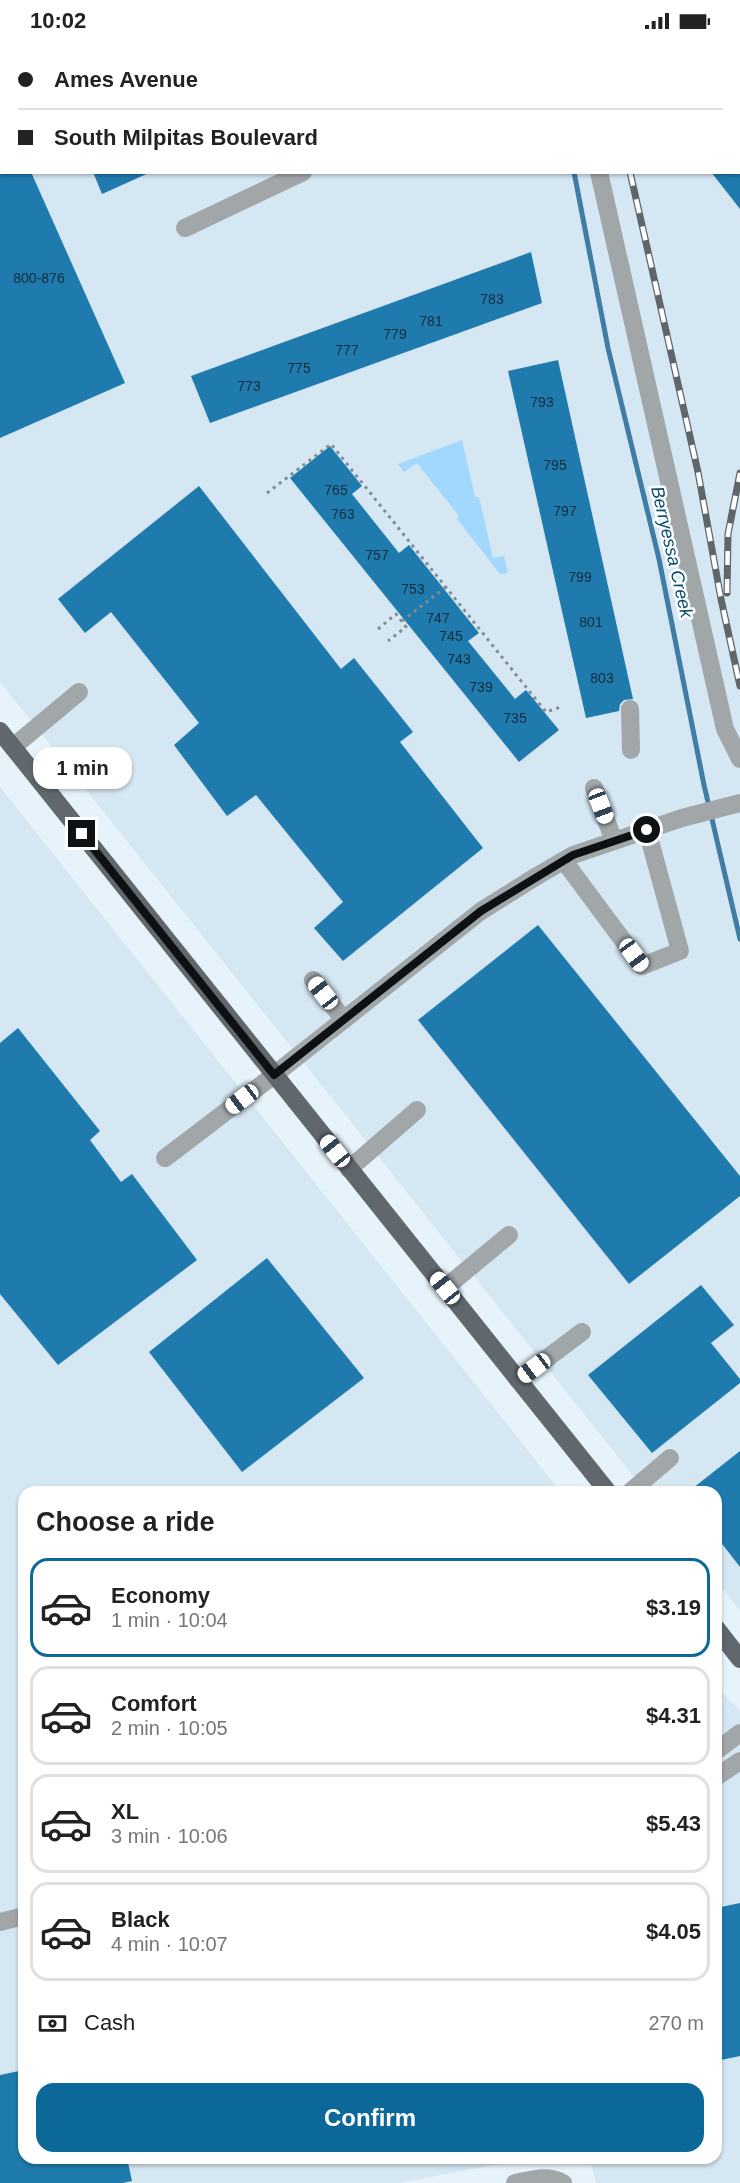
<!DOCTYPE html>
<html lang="en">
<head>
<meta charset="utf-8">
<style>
	body { margin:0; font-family:Arial,sans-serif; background:#f6f6f6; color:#222; height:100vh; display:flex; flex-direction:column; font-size:22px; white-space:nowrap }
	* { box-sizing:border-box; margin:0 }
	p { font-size:20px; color:#767676 }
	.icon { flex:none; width:33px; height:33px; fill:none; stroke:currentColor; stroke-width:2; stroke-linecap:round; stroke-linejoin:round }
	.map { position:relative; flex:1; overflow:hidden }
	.panel { position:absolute; left:18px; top:1444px; width:704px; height:678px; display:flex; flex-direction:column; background:#fff; border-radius:18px; box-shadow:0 2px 4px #0004 }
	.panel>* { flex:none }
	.banner { position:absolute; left:0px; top:0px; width:741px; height:132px; box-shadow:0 2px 4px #0004; display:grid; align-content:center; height:132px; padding:0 18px; background:#fff }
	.end { position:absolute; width:27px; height:27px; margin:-14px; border:8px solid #0e1114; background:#fff; box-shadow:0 0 0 3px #fff }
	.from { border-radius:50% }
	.bubble { position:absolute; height:42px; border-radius:18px; background:#fff; box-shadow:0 2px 4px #0004; font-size:20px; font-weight:700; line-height:42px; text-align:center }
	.car { position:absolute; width:18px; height:36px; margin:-18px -9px; border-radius:8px; box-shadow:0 0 4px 2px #0007; background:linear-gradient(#fff 24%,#345 0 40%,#fff 0 76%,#345 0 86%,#fff 0) }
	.banner b { display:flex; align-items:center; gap:21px; height:57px; font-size:22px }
	.banner b+b { border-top:2px solid #e0e0e0 }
	.banner i { width:15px; height:15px; background:#222 }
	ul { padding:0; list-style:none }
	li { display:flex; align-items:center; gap:18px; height:99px; margin:0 12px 9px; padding:0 6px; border:3px solid #e0e0e0; border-radius:18px }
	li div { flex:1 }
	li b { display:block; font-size:22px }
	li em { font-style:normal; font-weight:700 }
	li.on { border-color:#0c6898 }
	li>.icon { width:54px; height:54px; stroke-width:1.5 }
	h2 { padding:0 18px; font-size:27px; line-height:72px }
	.pay { display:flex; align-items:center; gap:15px; height:66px; padding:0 18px; font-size:22px }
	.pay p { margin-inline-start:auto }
	.action { display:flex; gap:12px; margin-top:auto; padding:12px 18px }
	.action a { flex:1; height:69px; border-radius:18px; background:#0c6898; color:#fff; font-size:24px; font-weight:700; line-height:69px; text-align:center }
	.status { display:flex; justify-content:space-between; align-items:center; height:42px; padding:0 30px; background:#fff; direction:ltr }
	.status svg { height:16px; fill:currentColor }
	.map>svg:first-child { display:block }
</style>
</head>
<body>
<div class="status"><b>10:02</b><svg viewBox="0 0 49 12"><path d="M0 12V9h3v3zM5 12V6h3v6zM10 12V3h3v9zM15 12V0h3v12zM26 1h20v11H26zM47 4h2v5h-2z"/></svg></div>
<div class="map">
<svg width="740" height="2141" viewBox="0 0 740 2141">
	<rect width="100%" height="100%" fill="#e7f3fb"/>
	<!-- built -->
	<g fill="#d5e7f3" fill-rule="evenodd">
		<path d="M0 0H740V1569L716 1538V1450H646L0 640ZM2 2H740V130H2Z"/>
		<path d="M0 745 561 1450H24V2116L526 2117 399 2141H0Z"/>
		<path d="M716 1644 740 1669V2141H596L590 2117 716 2116Z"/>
	</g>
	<!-- green -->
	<path fill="#a2d8fd" d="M462 398 475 455H479L493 516 504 514 508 531 500 532 457 477 459 474 417 421 404 430 398 422Z"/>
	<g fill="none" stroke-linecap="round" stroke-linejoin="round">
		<!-- stream -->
		<g stroke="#407da4" stroke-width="5">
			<path d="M545 0 546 2"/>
			<path d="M574 130 608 306 659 517 704 743 740 897"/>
		</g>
	</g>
	<!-- building -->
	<g fill="#1f7bae">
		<path d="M0 130H31L125 341 0 396Z"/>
		<path d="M93 130H151L102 152Z"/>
		<path d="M711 130H740V167Z"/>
		<path d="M531 210 542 261 210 381 191 334Z"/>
		<path d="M558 318 633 657 624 658 620 662 619 669 586 676 508 329Z"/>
		<path d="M330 404 362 444 352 452 399 511 409 503 479 591 468 599 515 657 526 648 559 688 519 720 290 436Z"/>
		<path d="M199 444 341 627 354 616 413 690 400 700 483 806 343 919 314 886 343 860 256 753 227 774 174 703 199 681 111 570 85 591 58 557Z"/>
		<path d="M538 883 740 1134V1154L629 1242 418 978Z"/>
		<path d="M18 986 100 1089 90 1098 121 1140 132 1132 197 1218 58 1323 0 1252V1001Z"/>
		<path d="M267 1216 364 1336 242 1430 149 1310Z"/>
		<path d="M701 1243 734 1283 711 1301 740 1337V1341L652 1411 588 1333Z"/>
		<path d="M740 1409V1525L716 1494V1450H688Z"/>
		<path d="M740 1861V2014L716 2019V1866Z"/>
		<path d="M24 2028V2116H127L132 2139 123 2141H0V2033Z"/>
	</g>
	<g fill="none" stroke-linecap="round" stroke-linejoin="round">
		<!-- path -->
		<g stroke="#838b91" stroke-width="3" stroke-dasharray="3 4.5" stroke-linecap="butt">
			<path d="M267 451 331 402 546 670 561 665"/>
			<path d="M402 579 446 545"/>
			<path d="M378 587 396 572 406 585 388 599"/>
		</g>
		<!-- minor -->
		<g stroke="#a1a6a9" stroke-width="18">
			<path d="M348 0 349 2"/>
			<path d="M390 0 391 2"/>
			<path d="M569 0V2"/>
			<path d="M432 2 433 0"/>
			<path d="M599 130 725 687 740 717"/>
			<path d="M185 186 303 130"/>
			<path d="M630 667 631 708"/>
			<path d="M13 705 79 650"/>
			<path d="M594 746 614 799"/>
			<path d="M564 819 642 924 680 909 647 788"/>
			<path d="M313 938 344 978"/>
			<path d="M165 1116 274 1033 481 869 537 834 573 813 682 776 740 761"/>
			<path d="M349 1127 417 1068"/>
			<path d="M445 1246 509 1193"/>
			<path d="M518 1338 582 1290"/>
			<path d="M630 1450 670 1416"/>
			<path d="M716 1709 740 1691"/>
			<path d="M716 1735 740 1719"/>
			<path d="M0 1880 24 1874"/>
			<path d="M515 2141C531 2138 547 2132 563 2141"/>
		</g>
		<!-- major -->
		<g stroke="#60686e" stroke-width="18">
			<path d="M0 689 608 1450"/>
			<path d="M716 1586 740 1617"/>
		</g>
		<!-- rail casing -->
		<g stroke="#5f666a" stroke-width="7">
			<g id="rail">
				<path d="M601 0V2"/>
				<path d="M630 130 698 430 721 557 740 644"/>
				<path d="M727 551 728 492 740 431"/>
			</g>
		</g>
		<!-- rail -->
		<use href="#rail" stroke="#fefefe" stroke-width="4.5" stroke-dasharray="14" stroke-linecap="butt"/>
	</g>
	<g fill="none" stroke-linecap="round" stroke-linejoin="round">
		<!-- route -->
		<path stroke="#0e1114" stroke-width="8" d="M82 792 274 1033 481 869 573 813 647 788"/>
	</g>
	<g text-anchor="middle" stroke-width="5" stroke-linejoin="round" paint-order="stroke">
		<!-- number labels -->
		<g font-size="14" fill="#122c3a">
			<text x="39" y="241">800-876</text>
			<text x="492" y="262">783</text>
			<text x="431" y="284">781</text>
			<text x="395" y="297">779</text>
			<text x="347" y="313">777</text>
			<text x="299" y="331">775</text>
			<text x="249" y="349">773</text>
			<text x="542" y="365">793</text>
			<text x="555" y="428">795</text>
			<text x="336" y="453">765</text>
			<text x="565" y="474">797</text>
			<text x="343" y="477">763</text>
			<text x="377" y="518">757</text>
			<text x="580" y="540">799</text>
			<text x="413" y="552">753</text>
			<text x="438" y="581">747</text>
			<text x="591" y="585">801</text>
			<text x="451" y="599">745</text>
			<text x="459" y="622">743</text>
			<text x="602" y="641">803</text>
			<text x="481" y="650">739</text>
			<text x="515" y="681">735</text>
		</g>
		<!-- water labels -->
		<g font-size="18" font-style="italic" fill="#084d71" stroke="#fefefe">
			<text transform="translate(672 510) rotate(77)" y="6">Berryessa Creek</text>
		</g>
	</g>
</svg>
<i class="end from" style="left:647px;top:788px"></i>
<i class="end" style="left:82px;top:792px"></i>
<div class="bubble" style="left:33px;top:705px;width:99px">1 min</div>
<i class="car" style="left:601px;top:764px;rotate:159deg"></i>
<i class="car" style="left:634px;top:913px;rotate:144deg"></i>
<i class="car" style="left:323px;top:951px;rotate:322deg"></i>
<i class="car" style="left:242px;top:1057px;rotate:233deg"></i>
<i class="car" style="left:335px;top:1109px;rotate:321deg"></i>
<i class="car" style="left:445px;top:1246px;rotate:321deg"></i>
<i class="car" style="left:534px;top:1326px;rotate:233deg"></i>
<div class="banner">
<b><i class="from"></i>Ames Avenue</b>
<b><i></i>South Milpitas Boulevard</b>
</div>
<section class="panel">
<h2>Choose a ride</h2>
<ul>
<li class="on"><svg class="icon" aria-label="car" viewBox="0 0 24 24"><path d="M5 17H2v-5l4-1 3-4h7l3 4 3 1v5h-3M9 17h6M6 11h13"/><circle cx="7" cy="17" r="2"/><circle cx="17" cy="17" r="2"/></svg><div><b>Economy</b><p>1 min · 10:04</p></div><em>$3.19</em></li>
<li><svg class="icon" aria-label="car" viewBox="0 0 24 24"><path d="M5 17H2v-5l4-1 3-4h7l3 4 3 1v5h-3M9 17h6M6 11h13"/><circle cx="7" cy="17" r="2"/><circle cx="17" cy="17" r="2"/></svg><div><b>Comfort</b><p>2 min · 10:05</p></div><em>$4.31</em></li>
<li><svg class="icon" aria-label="car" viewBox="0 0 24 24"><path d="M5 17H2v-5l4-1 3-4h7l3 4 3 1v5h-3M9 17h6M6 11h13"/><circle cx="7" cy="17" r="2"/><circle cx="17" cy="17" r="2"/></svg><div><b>XL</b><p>3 min · 10:06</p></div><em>$5.43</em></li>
<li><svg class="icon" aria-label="car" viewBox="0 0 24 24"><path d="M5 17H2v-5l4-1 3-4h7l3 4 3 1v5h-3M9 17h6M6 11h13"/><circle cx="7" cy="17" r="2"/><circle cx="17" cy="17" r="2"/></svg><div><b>Black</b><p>4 min · 10:07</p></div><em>$4.05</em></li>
</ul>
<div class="pay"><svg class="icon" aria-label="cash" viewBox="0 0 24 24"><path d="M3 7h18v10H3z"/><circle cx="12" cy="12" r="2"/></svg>Cash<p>270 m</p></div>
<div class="action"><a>Confirm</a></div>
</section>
</div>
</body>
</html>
